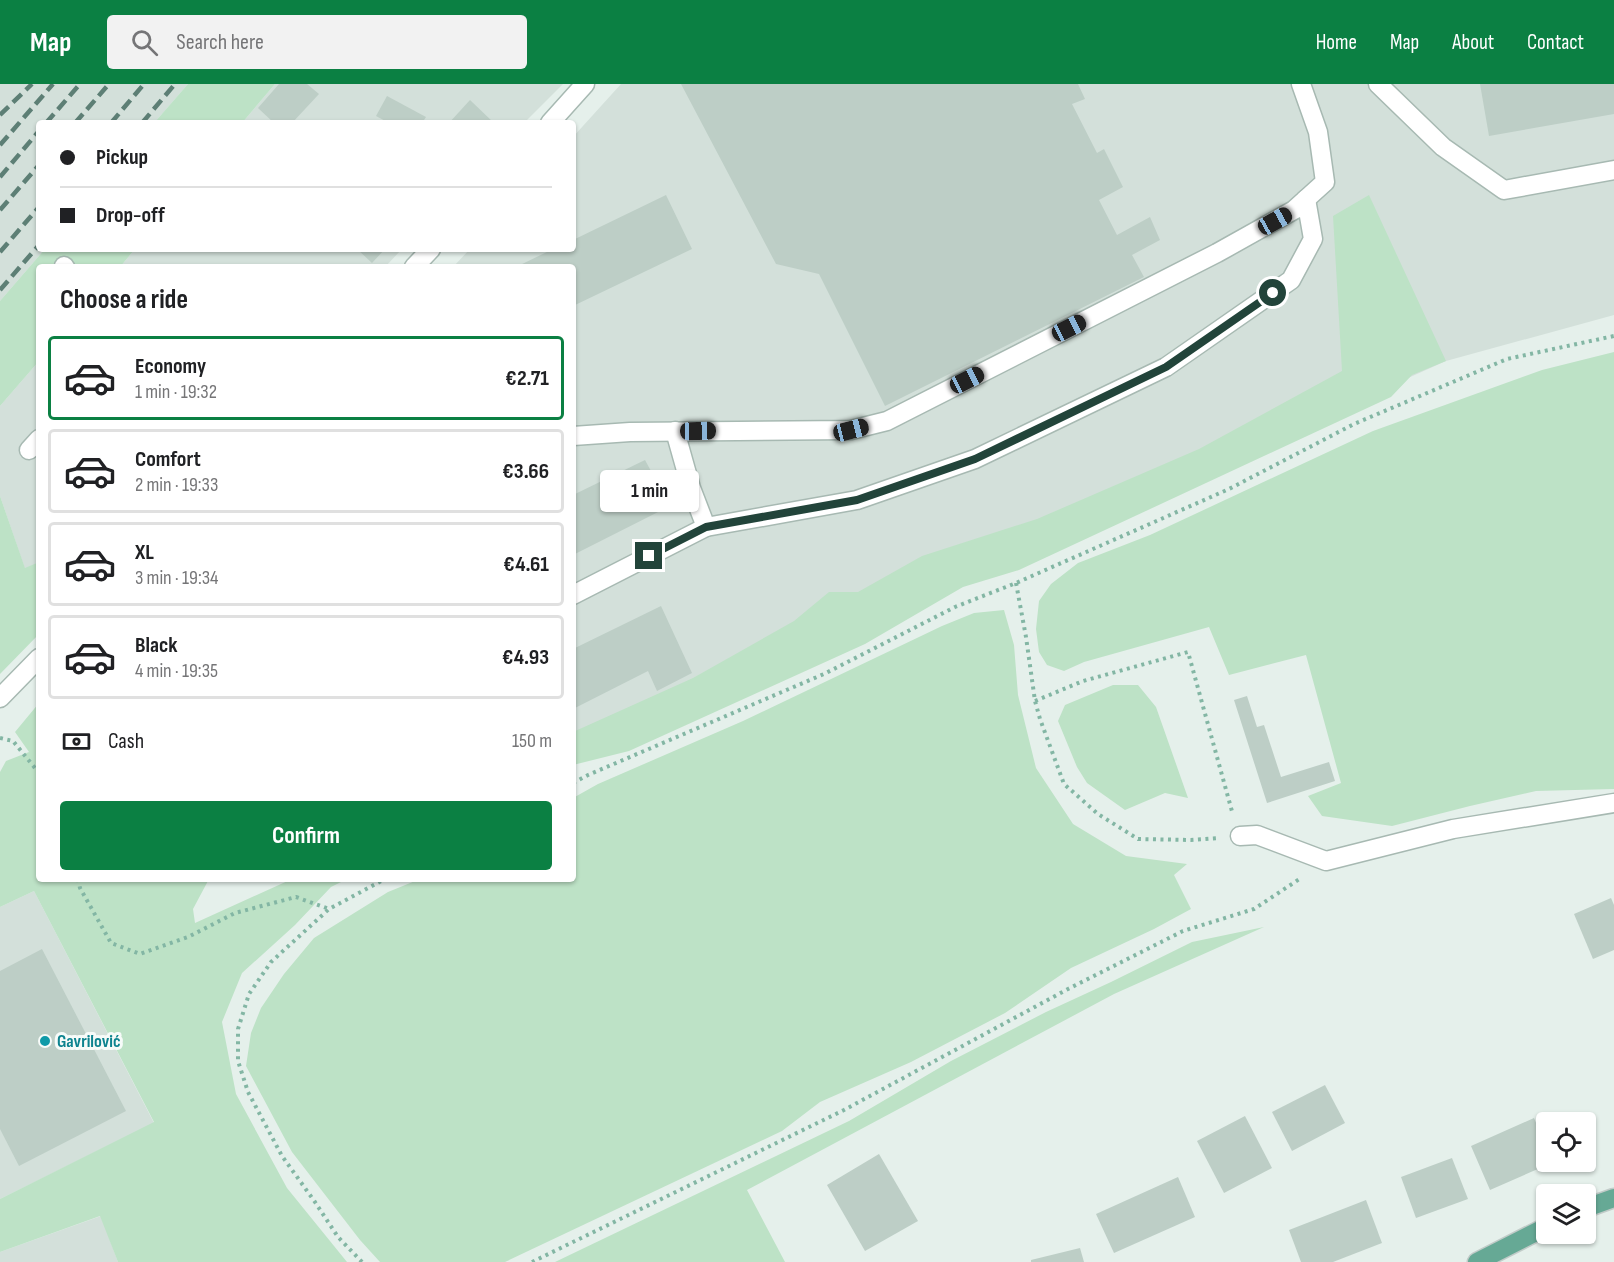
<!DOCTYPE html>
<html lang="en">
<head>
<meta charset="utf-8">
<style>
	body { margin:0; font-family:"Sofia Sans Condensed",sans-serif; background:#f2f2f2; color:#202124; height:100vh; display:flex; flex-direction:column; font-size:22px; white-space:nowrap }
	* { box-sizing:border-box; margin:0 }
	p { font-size:20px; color:#757577 }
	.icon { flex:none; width:33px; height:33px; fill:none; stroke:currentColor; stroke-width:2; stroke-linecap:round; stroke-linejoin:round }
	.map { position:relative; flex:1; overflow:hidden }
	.side { position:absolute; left:36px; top:180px; width:540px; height:618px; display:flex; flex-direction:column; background:#fff; border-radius:6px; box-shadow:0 2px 4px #0004 }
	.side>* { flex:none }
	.hud { position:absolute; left:36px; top:36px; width:540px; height:132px; border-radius:6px; box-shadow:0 2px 4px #0004; display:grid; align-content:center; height:132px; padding:0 24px; background:#fff }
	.controls { position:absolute; left:1536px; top:1028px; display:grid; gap:12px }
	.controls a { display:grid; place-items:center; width:60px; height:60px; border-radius:6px; background:#fff; box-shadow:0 2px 4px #0004; font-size:30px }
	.end { position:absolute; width:27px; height:27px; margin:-14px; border:8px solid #22443a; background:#fff; box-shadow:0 0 0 3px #fff }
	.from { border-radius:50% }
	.bubble { position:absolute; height:42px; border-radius:6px; background:#fff; box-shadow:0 2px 4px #0004; font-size:20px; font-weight:700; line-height:42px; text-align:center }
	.car { position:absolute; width:18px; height:36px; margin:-18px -9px; border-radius:8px; box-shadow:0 0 4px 2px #0007; background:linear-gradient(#222 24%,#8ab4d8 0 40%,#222 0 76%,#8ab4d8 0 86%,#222 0) }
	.hud b { display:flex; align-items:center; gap:21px; height:57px; font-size:22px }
	.hud b+b { border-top:2px solid #e0e0e0 }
	.hud i { width:15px; height:15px; background:#202124 }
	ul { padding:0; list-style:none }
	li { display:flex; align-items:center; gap:18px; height:84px; margin:0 12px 9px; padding:0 12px; border:3px solid #e0e0e0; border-radius:6px }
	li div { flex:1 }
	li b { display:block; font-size:22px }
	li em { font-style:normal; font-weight:700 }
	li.current { border-color:#0b8043 }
	li>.icon { width:54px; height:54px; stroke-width:1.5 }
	h2 { padding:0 24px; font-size:27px; line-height:72px }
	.pay { display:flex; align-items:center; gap:15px; height:66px; padding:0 24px; font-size:22px }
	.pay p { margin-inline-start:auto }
	.primary-button { display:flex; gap:12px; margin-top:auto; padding:12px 24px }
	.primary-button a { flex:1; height:69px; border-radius:6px; background:#0b8043; color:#fff; font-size:24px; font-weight:700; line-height:69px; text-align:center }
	header { display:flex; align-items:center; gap:36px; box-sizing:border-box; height:84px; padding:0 30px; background:#0b8043; color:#fff }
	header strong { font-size:28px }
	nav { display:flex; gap:33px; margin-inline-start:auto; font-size:21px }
	.search { width:420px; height:54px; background:#f2f2f2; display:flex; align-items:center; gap:15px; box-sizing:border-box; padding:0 21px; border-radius:6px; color:#757577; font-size:22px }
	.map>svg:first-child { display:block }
</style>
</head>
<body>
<header>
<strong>Map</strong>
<div class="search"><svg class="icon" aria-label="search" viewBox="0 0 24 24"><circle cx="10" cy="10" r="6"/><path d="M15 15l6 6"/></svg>Search here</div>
<nav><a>Home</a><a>Map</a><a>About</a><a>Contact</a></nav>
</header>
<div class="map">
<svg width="1614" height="1178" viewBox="0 0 1614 1178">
	<rect width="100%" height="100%" fill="#e5f0eb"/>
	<!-- built -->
	<g fill="#d3e0da">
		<path d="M0 0H188L154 39H39V165H45L0 217Z"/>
		<path d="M275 0H563L524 39H242Z"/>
		<path d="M621 0H1614V231L1446 277 573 667V183H453L470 165H573V53Z"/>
		<path d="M135 165H402L385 183H120Z"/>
		<path d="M39 277V478L25 485 0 412V322Z"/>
		<path d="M34 807 154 1039 0 1115V823Z"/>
		<path d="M101 1132 118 1178H0V1168Z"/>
	</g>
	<!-- green -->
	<g fill="#bde2c6">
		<path d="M188 0H275L242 39H154Z"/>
		<path d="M1369 111 1446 277 1412 291 1391 313 1019 486 963 503 865 560 629 667 573 681V648L693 594 794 537 829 508H858L922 472 1037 435 1199 365 1342 287 1333 132Z"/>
		<path d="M45 165H135L120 183H39V277L0 322V217Z"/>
		<path d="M1614 268V705L1536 707 1470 722 1392 742 1322 732 1308 712 1341 699 1306 571 1229 591 1209 543 1084 578 1064 587 1047 581 1039 568 1036 545 1039 517 1051 500 1078 479 1150 451 1373 347 1542 286Z"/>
		<path d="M0 412 25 484 39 478V550L0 590Z"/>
		<path d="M1004 526 1014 561 1018 611 1036 684 1073 740 1126 772 1187 780 1174 791 1191 825 1154 845 1071 884 1005 929 911 978 820 1018 782 1047 505 1178H380L360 1156 292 1068 246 982 251 949 261 924 284 890 314 854 388 808 420 795H573V714L598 700 743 637 942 542 974 529Z"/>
		<path d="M1113 601H1138L1156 623 1188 714 1165 709 1125 726 1087 699 1077 683 1058 637 1065 621Z"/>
		<path d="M39 619V795H209L193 825 195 839 292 795H347L331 803 295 841 242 889 222 938 236 1010 287 1104 347 1178H118L100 1132 0 1168V1115L154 1038 34 807 0 823V688L6 677 29 668 15 648Z"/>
		<path d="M1264 843 1114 910 747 1106 785 1178H555L849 1037 951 977 1046 928 1111 898 1192 858Z"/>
	</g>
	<!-- building -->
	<g fill="#bdcec6">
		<path d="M279 0H307L319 10 292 39H274L258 24Z"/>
		<path d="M681 0H1078L1085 15 1072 20 1097 69 1104 65 1123 103 1099 116 1117 151 1150 133 1160 156 1132 171 1144 193 885 322 819 190 776 180Z"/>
		<path d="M1480 0H1614V30L1489 52Z"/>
		<path d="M387 12 426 33 422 39H389L376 32Z"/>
		<path d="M470 16 494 39H449Z"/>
		<path d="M666 111 692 165 573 222V183H516L553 165H573V156Z"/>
		<path d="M357 165H385L372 179Z"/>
		<path d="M645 376 670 422 573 471V411Z"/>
		<path d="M661 522 692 589 657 607 648 587 573 625V565Z"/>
		<path d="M1247 612 1257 643 1264 641 1281 693 1329 678 1335 697 1267 719 1234 616Z"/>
		<path d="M1611 814 1614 821V866L1593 875 1574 830Z"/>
		<path d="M42 865 126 1027 19 1082 0 1045V887Z"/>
		<path d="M1325 1001 1345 1039 1292 1067 1272 1028Z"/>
		<path d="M1245 1032 1272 1084 1224 1109 1197 1057Z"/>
		<path d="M1534 1034 1546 1062V1077H1556L1490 1106 1471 1062Z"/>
		<path d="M879 1070 918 1137 865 1167 827 1101Z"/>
		<path d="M1452 1074 1468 1115 1416 1134 1401 1093Z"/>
		<path d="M1178 1093 1195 1133 1114 1169 1096 1130Z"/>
		<path d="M1366 1116 1382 1159 1333 1178H1301L1289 1146Z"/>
		<path d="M1080 1164 1084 1178H1031V1176Z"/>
	</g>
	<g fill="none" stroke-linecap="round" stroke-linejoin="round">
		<!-- minor casing -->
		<g stroke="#a7b9b2" stroke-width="21">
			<g id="minor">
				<path d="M1378 0 1443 63 1504 106 1614 86"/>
				<path d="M550 39 585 0"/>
				<path d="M64 182 65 183"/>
				<path d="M414 183 431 165"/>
				<path d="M675 347 691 404 706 443 857 416 975 375 1166 283 1291 196 1313 155 1306 115"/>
				<path d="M573 352 630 348 851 346 887 337 1217 169 1294 126 1325 98 1318 48 1301 0"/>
				<path d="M29 366 39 355"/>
				<path d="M573 511 706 443"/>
				<path d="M0 614 39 574"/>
				<path d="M1240 752 1257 751 1326 777 1453 745 1614 719"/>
			</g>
		</g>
		<!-- major casing -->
		<g stroke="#c1cbc8" stroke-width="21">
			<g id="major">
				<path d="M1586 1124 1614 1114"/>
				<path d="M1477 1178 1546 1143"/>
			</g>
		</g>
		<!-- path -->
		<g stroke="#83b6a4" stroke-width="4" stroke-dasharray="3 4.5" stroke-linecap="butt">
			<path d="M1016 499 1026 553 1035 617 1040 635 1064 700 1098 730 1138 755 1191 756 1219 754"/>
			<path d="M1035 617 1083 597 1188 568 1233 731"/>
			<path d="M0 654 13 657 39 689"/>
			<path d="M573 699 588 691 824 590 955 523 1016 499 1229 405 1354 340 1507 275 1614 252"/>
			<path d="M78 795 80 804 111 859 140 870 188 853 235 829 296 813 329 825"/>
			<path d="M362 1178 338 1153 315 1118 282 1072 248 1008 238 977V945L249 910 271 878 329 825 385 795"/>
			<path d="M532 1178 844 1026 1068 905 1183 847 1254 825 1301 794"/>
		</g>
		<!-- minor -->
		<use href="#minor" stroke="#fff" stroke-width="18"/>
		<!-- major -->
		<use href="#major" stroke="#66a995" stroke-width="18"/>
		<!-- rail -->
		<g stroke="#5d7f75" stroke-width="4.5" stroke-dasharray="12 6" stroke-linecap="butt">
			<path d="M0 31 32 0"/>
			<path d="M46 39 80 0"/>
			<path d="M75 39 109 0"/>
			<path d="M111 39 144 0"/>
			<path d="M142 39 175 0"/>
			<path d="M0 61 53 0"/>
			<path d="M0 93 39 47"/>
			<path d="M0 126 39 81"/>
			<path d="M0 168 39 123"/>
			<path d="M0 206 39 161"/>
		</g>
	</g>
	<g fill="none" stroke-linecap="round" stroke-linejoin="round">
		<!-- route -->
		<path stroke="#22443a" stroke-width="8" d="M649 472 706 443 857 416 975 375 1166 283 1273 209"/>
	</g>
	<!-- markers -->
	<circle fill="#0f9aa8" stroke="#f7fbf9" stroke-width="2" cx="45" cy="957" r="6"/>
	<g text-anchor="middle" stroke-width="6" stroke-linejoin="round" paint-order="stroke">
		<!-- culture labels -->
		<g font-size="18" font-weight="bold" fill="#0d838f" stroke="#f7fbf9" text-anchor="start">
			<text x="57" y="963">Gavrilović</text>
		</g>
	</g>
</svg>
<div class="controls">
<a><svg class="icon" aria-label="locate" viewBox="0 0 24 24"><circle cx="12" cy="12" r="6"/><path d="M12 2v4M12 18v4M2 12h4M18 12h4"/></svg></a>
<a><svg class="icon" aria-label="layers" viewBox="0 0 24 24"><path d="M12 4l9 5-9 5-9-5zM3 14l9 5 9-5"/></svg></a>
</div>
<i class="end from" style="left:1273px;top:209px"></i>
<i class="end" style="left:649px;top:472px"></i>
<div class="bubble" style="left:600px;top:386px;width:99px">1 min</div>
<i class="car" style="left:1275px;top:137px;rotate:61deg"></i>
<i class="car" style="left:1069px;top:244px;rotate:63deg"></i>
<i class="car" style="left:967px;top:296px;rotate:63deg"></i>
<i class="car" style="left:851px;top:346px;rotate:76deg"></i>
<i class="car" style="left:698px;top:347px;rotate:89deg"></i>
<div class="hud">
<b><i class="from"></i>Pickup</b>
<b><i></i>Drop-off</b>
</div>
<section class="side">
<h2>Choose a ride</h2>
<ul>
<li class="current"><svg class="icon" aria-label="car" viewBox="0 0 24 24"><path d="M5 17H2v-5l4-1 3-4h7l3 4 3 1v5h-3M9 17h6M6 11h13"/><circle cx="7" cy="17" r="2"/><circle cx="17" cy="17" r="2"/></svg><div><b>Economy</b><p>1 min · 19:32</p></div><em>€2.71</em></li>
<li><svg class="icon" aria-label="car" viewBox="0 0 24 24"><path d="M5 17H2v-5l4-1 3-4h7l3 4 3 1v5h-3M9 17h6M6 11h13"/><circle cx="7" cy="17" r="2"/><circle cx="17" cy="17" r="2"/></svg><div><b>Comfort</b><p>2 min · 19:33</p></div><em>€3.66</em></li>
<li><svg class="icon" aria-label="car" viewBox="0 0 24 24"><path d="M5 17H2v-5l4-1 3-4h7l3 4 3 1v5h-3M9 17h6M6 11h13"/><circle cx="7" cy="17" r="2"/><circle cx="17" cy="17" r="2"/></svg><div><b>XL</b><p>3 min · 19:34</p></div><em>€4.61</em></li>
<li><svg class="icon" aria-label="car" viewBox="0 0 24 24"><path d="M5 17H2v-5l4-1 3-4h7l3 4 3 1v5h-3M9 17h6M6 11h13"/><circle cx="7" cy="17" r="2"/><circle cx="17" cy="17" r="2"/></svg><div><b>Black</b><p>4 min · 19:35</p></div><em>€4.93</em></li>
</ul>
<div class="pay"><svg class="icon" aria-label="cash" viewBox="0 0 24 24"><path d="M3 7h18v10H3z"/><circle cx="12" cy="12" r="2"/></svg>Cash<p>150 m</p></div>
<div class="primary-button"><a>Confirm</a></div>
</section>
</div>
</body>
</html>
